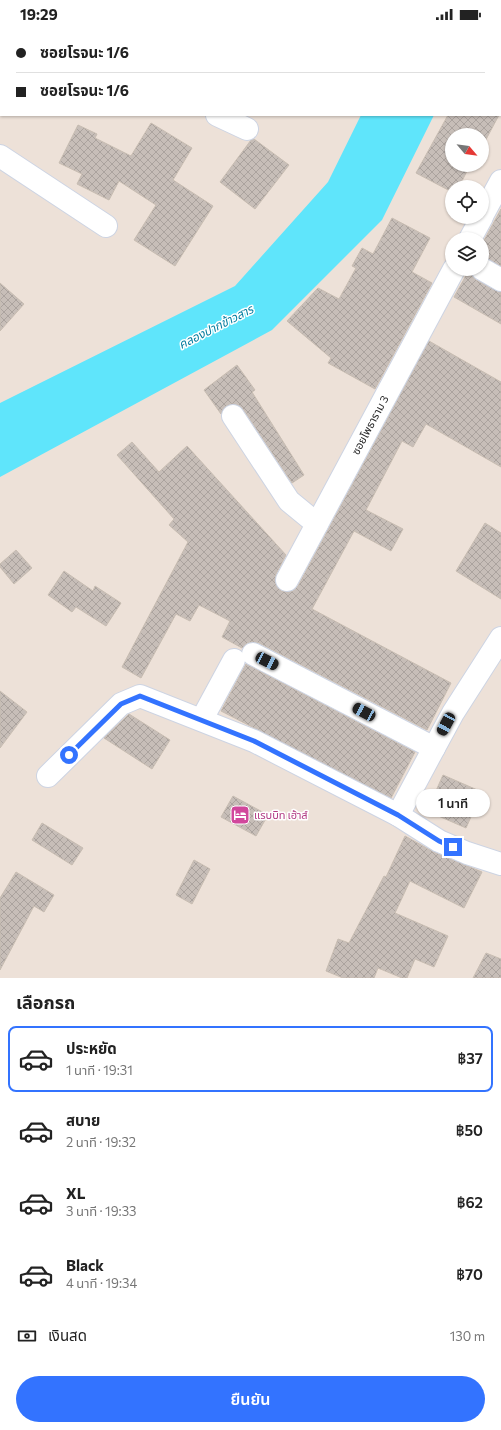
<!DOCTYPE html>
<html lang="th">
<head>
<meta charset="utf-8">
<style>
	body { margin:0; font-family:Commissioner,"Noto Sans Thai",sans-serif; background:#f6f6f6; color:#222; height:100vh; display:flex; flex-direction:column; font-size:15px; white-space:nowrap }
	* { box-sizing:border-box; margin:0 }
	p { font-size:13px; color:#767676 }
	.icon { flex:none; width:22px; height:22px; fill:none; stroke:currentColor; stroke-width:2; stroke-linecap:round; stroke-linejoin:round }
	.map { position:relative; height:950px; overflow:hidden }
	.side { display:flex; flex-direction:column; background:#fff; flex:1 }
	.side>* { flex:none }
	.hud { position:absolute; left:0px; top:0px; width:501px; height:88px; box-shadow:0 1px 3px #0004; display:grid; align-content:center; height:88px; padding:0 16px; background:#fff }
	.needle { width:26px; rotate:119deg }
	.buttons { position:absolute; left:445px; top:100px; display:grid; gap:8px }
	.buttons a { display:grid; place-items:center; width:44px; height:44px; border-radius:50%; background:#fff; box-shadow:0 1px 3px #0004; font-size:20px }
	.end { position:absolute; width:18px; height:18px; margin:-9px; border:5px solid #3373ff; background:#fff; box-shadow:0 0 0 2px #fff }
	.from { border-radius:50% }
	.bubble { position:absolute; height:28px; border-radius:14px; background:#fff; box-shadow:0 1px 3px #0004; font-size:13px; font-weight:600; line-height:28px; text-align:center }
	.car { position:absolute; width:12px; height:24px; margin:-12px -6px; border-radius:5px; box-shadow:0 0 3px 1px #0007; background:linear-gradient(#222 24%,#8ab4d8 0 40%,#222 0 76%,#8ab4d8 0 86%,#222 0) }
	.hud b { display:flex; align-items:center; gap:14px; height:38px; font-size:15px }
	.hud b+b { border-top:1px solid #e0e0e0 }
	.hud i { width:10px; height:10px; background:#222 }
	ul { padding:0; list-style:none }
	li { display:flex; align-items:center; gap:12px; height:66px; margin:0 8px 6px; padding:0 8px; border:2px solid transparent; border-radius:8px }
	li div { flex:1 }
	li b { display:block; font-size:15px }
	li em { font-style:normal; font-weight:600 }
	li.selected { border-color:#3373ff }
	li>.icon { width:36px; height:36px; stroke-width:1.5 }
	h2 { padding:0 16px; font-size:18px; line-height:48px }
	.pay { display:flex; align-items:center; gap:10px; height:44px; padding:0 16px; font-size:15px }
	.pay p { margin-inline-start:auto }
	.button { display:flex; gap:8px; margin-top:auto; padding:8px 16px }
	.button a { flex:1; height:46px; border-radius:24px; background:#3373ff; color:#fff; font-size:16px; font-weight:600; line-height:46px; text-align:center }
	.status { display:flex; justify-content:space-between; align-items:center; height:28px; padding:0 20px; background:#fff; direction:ltr }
	.status svg { height:11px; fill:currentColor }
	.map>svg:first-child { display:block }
</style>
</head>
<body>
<div class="status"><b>19:29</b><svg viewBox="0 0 49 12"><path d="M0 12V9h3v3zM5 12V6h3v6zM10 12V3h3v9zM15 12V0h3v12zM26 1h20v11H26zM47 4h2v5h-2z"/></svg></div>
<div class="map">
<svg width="501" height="950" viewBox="0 0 501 950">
	<defs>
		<pattern id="building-cross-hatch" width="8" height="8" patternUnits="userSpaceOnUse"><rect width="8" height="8" fill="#c7beb8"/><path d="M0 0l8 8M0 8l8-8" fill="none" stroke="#aba39e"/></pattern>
	</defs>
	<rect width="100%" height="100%" fill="#ede1d8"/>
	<!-- water -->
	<path fill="#5fe5fb" d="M361 87H434L382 192 272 302 0 449V375L235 258 328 154Z"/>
	<!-- building -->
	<g fill="url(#building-cross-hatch)" stroke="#c8bdb2">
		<path d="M448 87H499L482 119V107H452V137H470L459 159H452V164L416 145Z"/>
		<path d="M151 95 192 120 173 152 213 178 175 238 134 212 156 177 119 153 109 172 77 156 82 146 59 135 78 97 97 106 95 110 131 128Z"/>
		<path d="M254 111 289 137 255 181 220 154 251 112Z"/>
		<path d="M501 181V238L482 229V216Z"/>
		<path d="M392 190 430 210 412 244 432 255 375 361 328 335 331 330 287 293 318 260 339 271 356 240 352 238 362 220 373 226Z"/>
		<path d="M468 244 476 252 501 264V296L454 269Z"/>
		<path d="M0 255 24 276 0 303Z"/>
		<path d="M429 313 501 354V439L426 396 413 419 402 413 366 482 403 501 391 523 354 503 312 581 451 655 427 702 259 615 252 614 247 615 242 620 222 609 230 593 199 577 190 593 176 586 141 650 122 639 188 514 169 497 174 491 117 427 132 414 159 444 187 418 286 527 276 546 275 553 277 559 281 563 288 564 293 563 298 558Z"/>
		<path d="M237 337 255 362 252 364 304 447 292 455 243 381 238 377 232 376 226 378 221 386 204 362Z"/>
		<path d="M485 495 501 505V571L456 543Z"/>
		<path d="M16 522 32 540 14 556 0 539V536Z"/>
		<path d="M64 543 93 563 95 558 121 575 106 598 76 579 72 584 48 567Z"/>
		<path d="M246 636 415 724 391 770 221 683Z"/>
		<path d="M0 663 27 684 0 720Z"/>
		<path d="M129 686 170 712 152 741 104 710Z"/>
		<path d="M443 747 482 764 466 800 427 783Z"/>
		<path d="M233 768 268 787 256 808 221 789Z"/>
		<path d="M42 795 83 820 72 837 32 812Z"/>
		<path d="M405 808 434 824 482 844 464 880 410 853 395 885 448 908 434 939 415 931 407 950H402L378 940 374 950H343L326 943 338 911 349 915 384 848 386 849Z"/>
		<path d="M194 832 210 841 192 876 176 867Z"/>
		<path d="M16 844 54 867 44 884 34 878 0 942V870Z"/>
		<path d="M486 925 501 931V950H473Z"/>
	</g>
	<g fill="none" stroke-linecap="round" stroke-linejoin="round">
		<!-- minor casing -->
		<g stroke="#cdd4e3" stroke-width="24">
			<g id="minor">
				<path d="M67 0 69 1"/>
				<path d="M217 87 247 101"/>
				<path d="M0 128 106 198"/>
				<path d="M482 188 501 153"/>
				<path d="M470 211 482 189"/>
				<path d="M482 241 501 252"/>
				<path d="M233 388 289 473 317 496"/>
				<path d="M287 552 454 241"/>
				<path d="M253 626 434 720 398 787"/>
				<path d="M202 691 234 632"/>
				<path d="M434 720 453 685 501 610"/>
				<path d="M48 748 121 676 140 668 254 713 398 787 439 813 467 825 501 836"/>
			</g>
		</g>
		<!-- minor -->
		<use href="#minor" stroke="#fff" stroke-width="22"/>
	</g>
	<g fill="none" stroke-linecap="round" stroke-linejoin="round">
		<!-- route -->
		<path stroke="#3373ff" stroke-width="5" d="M69 727 121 676 140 668 254 713 398 787 439 813 453 819"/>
	</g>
	<!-- icons -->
	<defs>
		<g id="hotel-square" transform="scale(1)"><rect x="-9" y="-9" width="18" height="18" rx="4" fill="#d1479c" stroke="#fff"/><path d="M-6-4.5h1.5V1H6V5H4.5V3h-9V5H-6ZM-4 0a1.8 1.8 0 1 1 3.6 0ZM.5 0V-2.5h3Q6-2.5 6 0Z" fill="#fff"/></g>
	</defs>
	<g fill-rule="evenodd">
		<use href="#hotel-square" x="240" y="787"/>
	</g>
	<g text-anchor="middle" stroke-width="3" stroke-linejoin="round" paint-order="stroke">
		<!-- street labels -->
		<g font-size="11" fill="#282828" stroke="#fff">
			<text transform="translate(370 397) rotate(-62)" y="4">ซอยโพธาราม 3</text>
		</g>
		<!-- hotel labels -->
		<g font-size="11" fill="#b23c85" stroke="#fff" text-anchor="start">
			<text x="254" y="791">แรบบิท เฮ้าส์</text>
		</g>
		<!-- water labels -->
		<g font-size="12" font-style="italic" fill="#017b9e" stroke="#fff">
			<text transform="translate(216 299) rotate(-27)" y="4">คลองปากข้าวสาร</text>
		</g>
	</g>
</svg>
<div class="buttons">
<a><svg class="needle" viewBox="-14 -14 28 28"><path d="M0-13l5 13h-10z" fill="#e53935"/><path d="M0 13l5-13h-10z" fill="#767676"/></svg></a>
<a><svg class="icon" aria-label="locate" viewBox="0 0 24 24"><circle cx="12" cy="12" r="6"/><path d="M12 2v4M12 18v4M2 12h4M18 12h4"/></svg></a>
<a><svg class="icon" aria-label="layers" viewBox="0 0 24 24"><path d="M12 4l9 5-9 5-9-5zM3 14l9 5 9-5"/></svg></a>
</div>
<i class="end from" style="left:69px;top:727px"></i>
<i class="end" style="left:453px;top:819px"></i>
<div class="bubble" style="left:416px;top:761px;width:74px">1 นาที</div>
<i class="car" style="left:267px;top:633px;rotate:117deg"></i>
<i class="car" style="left:364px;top:684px;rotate:298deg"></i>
<i class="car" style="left:446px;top:696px;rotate:208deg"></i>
<div class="hud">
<b><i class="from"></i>ซอยโรจนะ 1/6</b>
<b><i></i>ซอยโรจนะ 1/6</b>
</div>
</div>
<section class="side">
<h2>เลือกรถ</h2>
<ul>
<li class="selected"><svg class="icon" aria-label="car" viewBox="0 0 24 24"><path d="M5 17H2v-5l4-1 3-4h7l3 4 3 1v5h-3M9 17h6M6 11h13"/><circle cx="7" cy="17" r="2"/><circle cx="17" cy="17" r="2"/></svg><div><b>ประหยัด</b><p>1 นาที · 19:31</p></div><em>฿37</em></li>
<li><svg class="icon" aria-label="car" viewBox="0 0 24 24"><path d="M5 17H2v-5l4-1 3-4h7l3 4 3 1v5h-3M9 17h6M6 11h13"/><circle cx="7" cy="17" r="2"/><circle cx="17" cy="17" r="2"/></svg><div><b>สบาย</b><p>2 นาที · 19:32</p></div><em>฿50</em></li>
<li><svg class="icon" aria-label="car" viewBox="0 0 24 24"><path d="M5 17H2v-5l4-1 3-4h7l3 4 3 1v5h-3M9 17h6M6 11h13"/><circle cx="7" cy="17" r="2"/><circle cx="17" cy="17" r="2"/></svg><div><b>XL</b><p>3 นาที · 19:33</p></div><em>฿62</em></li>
<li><svg class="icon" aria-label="car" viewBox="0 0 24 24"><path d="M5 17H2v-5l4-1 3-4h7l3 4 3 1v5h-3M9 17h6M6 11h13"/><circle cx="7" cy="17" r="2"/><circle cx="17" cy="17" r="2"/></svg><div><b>Black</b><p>4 นาที · 19:34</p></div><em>฿70</em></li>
</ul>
<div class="pay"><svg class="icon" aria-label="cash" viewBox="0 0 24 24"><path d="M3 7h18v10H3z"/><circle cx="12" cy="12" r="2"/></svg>เงินสด<p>130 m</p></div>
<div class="button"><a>ยืนยัน</a></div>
</section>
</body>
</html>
